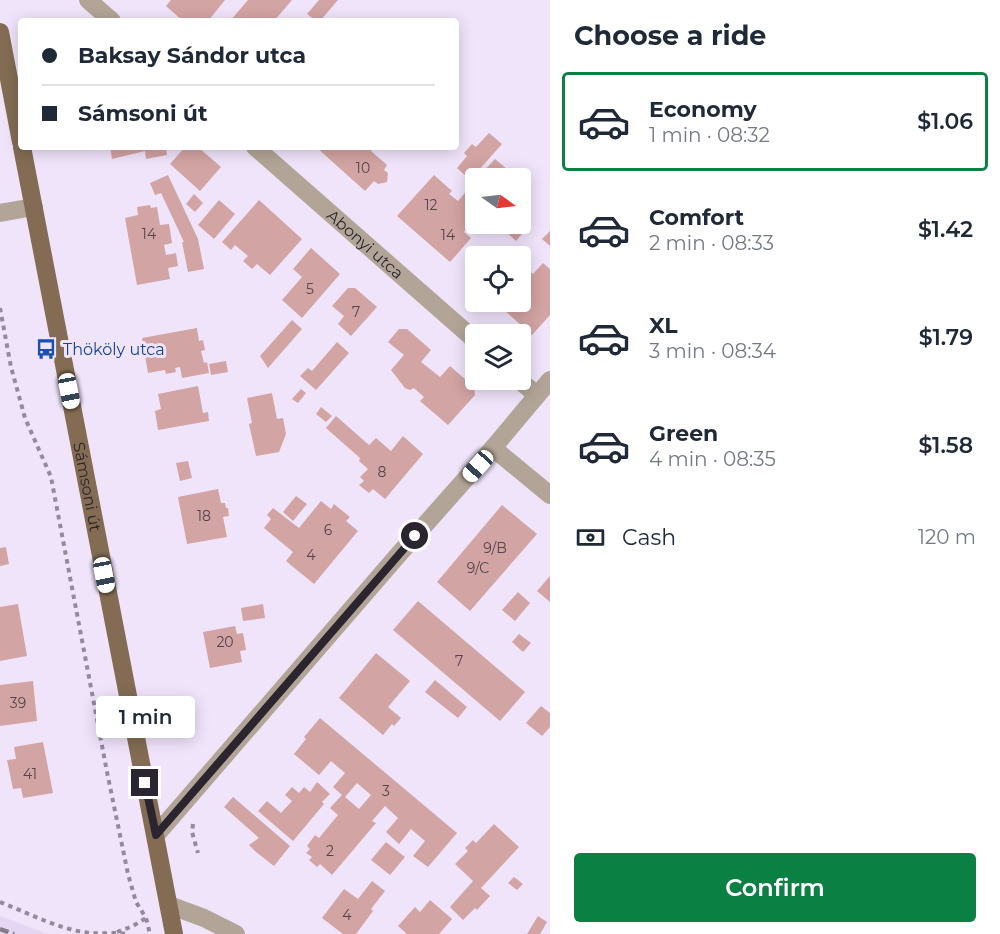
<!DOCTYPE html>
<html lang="en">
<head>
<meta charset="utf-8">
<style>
	body { margin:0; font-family:Montserrat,sans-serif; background:#f6f6f7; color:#1f2937; height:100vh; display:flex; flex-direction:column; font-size:22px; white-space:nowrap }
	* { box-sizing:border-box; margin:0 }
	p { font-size:20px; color:#747a83 }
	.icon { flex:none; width:33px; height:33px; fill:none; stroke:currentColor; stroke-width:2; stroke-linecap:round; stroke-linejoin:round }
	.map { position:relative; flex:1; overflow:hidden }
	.drawer { display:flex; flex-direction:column; background:#fff; width:450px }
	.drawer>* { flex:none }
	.banner { position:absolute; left:18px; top:18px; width:441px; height:132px; border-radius:6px; box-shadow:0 3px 15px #0003; display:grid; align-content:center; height:132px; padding:0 24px; background:#fff }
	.needle { width:39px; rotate:104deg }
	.fabs { position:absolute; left:465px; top:168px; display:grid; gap:12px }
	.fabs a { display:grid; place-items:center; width:66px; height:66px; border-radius:6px; background:#fff; box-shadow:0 3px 15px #0003; font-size:30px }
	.end { position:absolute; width:27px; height:27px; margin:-14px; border:8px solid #2a252e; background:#fff; box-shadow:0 0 0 3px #fff }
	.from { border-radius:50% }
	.bubble { position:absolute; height:42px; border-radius:6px; background:#fff; box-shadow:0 3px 15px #0003; font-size:20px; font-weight:600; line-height:42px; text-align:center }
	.car { position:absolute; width:18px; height:36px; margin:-18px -9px; border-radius:8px; box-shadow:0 0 4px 2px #0007; background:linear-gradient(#fff 24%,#345 0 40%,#fff 0 76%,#345 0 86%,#fff 0) }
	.banner b { display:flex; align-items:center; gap:21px; height:57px; font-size:22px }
	.banner b+b { border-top:2px solid #e0e1e3 }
	.banner i { width:15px; height:15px; background:#1f2937 }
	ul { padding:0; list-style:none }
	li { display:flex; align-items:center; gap:18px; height:99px; margin:0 12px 9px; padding:0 12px; border:3px solid transparent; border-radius:6px }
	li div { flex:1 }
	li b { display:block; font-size:22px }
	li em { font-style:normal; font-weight:600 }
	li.selected { border-color:#0b8043 }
	li>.icon { width:54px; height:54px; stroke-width:1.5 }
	h2 { padding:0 24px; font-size:27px; line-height:72px }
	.pay { display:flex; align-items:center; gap:15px; height:66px; padding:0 24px; font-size:22px }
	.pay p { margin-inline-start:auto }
	.button { display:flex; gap:12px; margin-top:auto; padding:12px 24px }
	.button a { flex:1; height:69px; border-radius:6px; background:#0b8043; color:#fff; font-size:24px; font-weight:600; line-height:69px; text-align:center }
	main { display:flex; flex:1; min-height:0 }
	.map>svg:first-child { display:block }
</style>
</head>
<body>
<main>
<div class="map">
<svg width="550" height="934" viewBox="0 0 550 934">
	<rect width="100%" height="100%" fill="#f0e4fb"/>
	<!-- built -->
	<path fill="#e5d6f3" d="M0 916 48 934H0Z"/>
	<!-- building -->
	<g fill="#d2a4a3" fill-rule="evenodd">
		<path d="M171 0H225L208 21H183L166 6Z"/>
		<path d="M248 0H292L274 21H230Z"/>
		<path d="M319 0H338L320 21H316L307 14Z"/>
		<path d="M489 133 502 144 470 180 457 168 467 156 464 153 472 144 476 147Z"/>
		<path d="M110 147H166L167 155 146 159 145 151 112 159Z"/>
		<path d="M185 147H198L221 167 200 191 170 164Z"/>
		<path d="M316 147H375L371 151 387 165 384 170 388 173 387 182 378 184 374 181 365 191Z"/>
		<path d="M495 159 516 177 514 178H477Z"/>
		<path d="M168 175 198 239 204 269 188 272 182 242H184L161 193 155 195 150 183Z"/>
		<path d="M434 175 452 191 449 194 458 201 476 180V218L464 232 471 238 450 262 397 216Z"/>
		<path d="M194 194 203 203 195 212 186 204Z"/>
		<path d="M219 200 235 214 214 239 198 225Z"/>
		<path d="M259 200 302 239 270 275 257 264 252 269 243 261 248 256 235 245 231 250 222 242Z"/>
		<path d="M150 205 151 208 157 207 160 225 169 224 172 243 164 245 166 255 176 253 178 266 168 268 170 279 137 285 125 218 138 215 137 207Z"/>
		<path d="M511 224H519L526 229 516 241 505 231Z"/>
		<path d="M550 231V246L542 239Z"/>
		<path d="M311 248 340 274 302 318 282 300 302 277 293 269Z"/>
		<path d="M543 263 550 269V315L532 335 503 309 509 302H520V268L523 266 533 274Z"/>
		<path d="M348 288H355L377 307 351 336 338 324 344 316 332 306Z"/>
		<path d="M292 320 302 329 268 368 260 356Z"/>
		<path d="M197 328 199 341 203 340 205 350 201 351 204 363 207 362 209 373 182 378 180 367 175 368 176 372 166 374 165 370 148 373 142 338Z"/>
		<path d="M399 329H407L431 350 421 362 440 377 450 366 474 387 475 395 448 425 420 401 424 397 414 388 410 390 405 388 391 370 404 355 388 342Z"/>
		<path d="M337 342 349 353 316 390 300 376 308 368 312 371Z"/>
		<path d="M226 361 228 372 211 375 209 364Z"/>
		<path d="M198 386 203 413 208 412 209 421 158 430 155 411 161 409 158 394Z"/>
		<path d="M301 389 306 393 298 403 292 399Z"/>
		<path d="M272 393 277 419 283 418 286 434 279 452 256 456 249 424 252 423 247 398Z"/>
		<path d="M321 407 332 416 326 422 316 414Z"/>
		<path d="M336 416 369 445 376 438 391 451 403 436 423 454 385 499 373 489 369 493 359 485 364 481 360 477 368 469 359 461 360 458 326 428Z"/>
		<path d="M188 461 192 478 180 481 176 463Z"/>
		<path d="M218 489 221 503H225L226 508H228L229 516 223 517 227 537 187 544 178 497Z"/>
		<path d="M296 496 307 504 293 521 283 512Z"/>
		<path d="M321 501 331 509 334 504 350 517 346 521 358 531 314 584 286 561 293 552 264 528 271 519 267 515 273 508 299 528Z"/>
		<path d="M502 505 537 534 470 611 437 582Z"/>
		<path d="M6 547 9 564 0 566V548Z"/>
		<path d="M550 576V602L537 591Z"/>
		<path d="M518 592 530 603 515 621 502 610Z"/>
		<path d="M418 601 525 692 500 721 393 630Z"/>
		<path d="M18 604 27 656 0 661V607Z"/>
		<path d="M263 604 265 618 243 621 241 608Z"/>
		<path d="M235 626 237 634 243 633 246 650 240 651 242 662 210 668 203 632Z"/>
		<path d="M519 634 531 643 523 652 512 642Z"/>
		<path d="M376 653 410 681 388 707 401 718 394 726 392 724 383 735 339 698Z"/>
		<path d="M435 680 467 707 458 718 425 692Z"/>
		<path d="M33 681 37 721 0 726V685Z"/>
		<path d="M541 706 550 713V727L542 736 526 723Z"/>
		<path d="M320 718 457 833 428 867 413 856 425 841 411 829 399 844 386 832 398 818 385 806 372 821 376 823 332 875 320 864 317 867 309 860 312 857 306 853 310 849 307 846 315 835 319 838 338 815 330 808 342 795 333 787 345 773 331 761 319 775 294 754 306 739 304 737ZM357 783 371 795 359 809 345 797Z"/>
		<path d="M43 742 53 793 23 798 21 788 13 789 7 760 16 759 14 747Z"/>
		<path d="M317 782 330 794 322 802 324 804 293 841 258 811 267 801 281 813 292 801 285 795 292 787 299 793 304 787 310 792Z"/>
		<path d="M233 797 290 846 274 866 256 852 249 845 259 838 224 807Z"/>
		<path d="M494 824 519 847 481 888 490 896 477 910 475 908 463 920 450 907 473 881 455 864 468 851 465 848 473 840 476 843Z"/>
		<path d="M386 842 405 857 390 875 371 860Z"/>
		<path d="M514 877 523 884 517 890 508 883Z"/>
		<path d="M372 881 385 891 371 909 373 911 356 934H343L322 918 344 889 358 899Z"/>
		<path d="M430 900 452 919 439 934H407L398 926 415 907 420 912Z"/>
		<path d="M538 916 547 922 540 934H527Z"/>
	</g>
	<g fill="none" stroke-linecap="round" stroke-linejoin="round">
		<!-- path -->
		<g stroke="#938a9a" stroke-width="4" stroke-dasharray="4.5 4.5" stroke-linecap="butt">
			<path d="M0 308 11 367 25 418 51 477 107 772 128 874 136 902 146 918 150 934"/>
			<path d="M193 824 192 832 198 853"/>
			<path d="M0 902C28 913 58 929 89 933 101 934 114 932 126 934"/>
			<path d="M117 932 133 926 146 918"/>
		</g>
		<!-- minor -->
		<g stroke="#b2a597" stroke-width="18">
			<path d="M88 0 112 21"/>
			<path id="s1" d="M255 147 476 341"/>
			<path d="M0 213 34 207"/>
			<path d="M519 380 537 395"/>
			<path d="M493 448 550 495"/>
			<path d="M156 835 399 554 493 448 550 380"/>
			<path d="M169 905 204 918 236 934"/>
		</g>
		<!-- primary -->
		<g stroke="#836c53" stroke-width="18">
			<path d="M0 32 21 142"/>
			<path id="s2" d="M22 147 174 934"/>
		</g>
		<!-- rail -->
		<path stroke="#847b8b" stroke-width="4.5" stroke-dasharray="9 4.5" stroke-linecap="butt" d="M0 929 14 934"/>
	</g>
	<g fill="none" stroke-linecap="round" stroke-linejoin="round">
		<!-- route -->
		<path stroke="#2a252e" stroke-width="8" d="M145 783 156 835 415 536"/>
	</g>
	<!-- icons -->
	<defs>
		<g id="bus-bare" transform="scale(1.62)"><path d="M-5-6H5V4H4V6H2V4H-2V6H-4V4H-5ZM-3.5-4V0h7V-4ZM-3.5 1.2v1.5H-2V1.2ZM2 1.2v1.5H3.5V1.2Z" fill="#1a4fb4" stroke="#f0e4fb" stroke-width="2.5" paint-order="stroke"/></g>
	</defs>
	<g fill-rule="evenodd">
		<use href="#bus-bare" x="46" y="349"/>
	</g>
	<g text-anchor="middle" stroke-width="6" stroke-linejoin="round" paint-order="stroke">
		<!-- number labels -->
		<g font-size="14" fill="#54454b">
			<text x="363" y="173">10</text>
			<text x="431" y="210">12</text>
			<text x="149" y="239">14</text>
			<text x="448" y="240">14</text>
			<text x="310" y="294">5</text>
			<text x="356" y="317">7</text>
			<text x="382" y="477">8</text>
			<text x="204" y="521">18</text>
			<text x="328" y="535">6</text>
			<text x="495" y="553">9/B</text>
			<text x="311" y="560">4</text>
			<text x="478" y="573">9/C</text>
			<text x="225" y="647">20</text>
			<text x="459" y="666">7</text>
			<text x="18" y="708">39</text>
			<text x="30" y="779">41</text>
			<text x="386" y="796">3</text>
			<text x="330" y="856">2</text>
			<text x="347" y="920">4</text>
		</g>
		<!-- street labels -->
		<g font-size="16" fill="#2a252e" stroke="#f0e4fb">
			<text dy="6" stroke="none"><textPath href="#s1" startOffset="147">Abonyi utca</textPath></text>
			<text dy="6" stroke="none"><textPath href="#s2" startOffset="346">Sámsoni út</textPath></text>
		</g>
		<!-- transit labels -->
		<g font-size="16" fill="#164399" stroke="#f0e4fb" text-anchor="start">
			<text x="63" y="355">Thököly utca</text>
		</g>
	</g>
</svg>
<div class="fabs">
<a><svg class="needle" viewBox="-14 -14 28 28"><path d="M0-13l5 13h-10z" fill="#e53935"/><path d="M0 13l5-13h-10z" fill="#747a83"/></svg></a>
<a><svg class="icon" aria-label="locate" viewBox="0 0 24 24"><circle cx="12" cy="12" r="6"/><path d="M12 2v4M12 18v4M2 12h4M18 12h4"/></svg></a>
<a><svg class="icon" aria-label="layers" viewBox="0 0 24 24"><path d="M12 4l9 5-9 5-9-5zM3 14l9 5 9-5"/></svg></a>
</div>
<i class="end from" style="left:415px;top:536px"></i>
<i class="end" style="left:145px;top:783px"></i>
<div class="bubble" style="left:96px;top:696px;width:99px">1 min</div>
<i class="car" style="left:69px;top:391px;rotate:169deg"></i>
<i class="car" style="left:478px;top:466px;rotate:222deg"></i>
<i class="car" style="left:104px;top:575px;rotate:169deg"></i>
<div class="banner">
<b><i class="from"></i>Baksay Sándor utca</b>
<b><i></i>Sámsoni út</b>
</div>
</div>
<section class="drawer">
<h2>Choose a ride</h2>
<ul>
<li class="selected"><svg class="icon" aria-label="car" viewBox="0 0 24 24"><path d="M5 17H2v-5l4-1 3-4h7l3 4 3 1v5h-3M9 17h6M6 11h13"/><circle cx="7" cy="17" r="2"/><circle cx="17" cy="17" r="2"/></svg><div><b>Economy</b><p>1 min · 08:32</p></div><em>$1.06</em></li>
<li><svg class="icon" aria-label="car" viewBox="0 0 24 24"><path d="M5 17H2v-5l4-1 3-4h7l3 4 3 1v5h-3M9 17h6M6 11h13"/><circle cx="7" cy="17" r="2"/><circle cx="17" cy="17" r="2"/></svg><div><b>Comfort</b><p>2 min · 08:33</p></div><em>$1.42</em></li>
<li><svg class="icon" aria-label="car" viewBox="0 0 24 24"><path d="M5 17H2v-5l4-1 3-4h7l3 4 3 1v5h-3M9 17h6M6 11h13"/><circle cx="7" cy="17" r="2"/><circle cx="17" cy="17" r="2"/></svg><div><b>XL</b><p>3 min · 08:34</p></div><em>$1.79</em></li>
<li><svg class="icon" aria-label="car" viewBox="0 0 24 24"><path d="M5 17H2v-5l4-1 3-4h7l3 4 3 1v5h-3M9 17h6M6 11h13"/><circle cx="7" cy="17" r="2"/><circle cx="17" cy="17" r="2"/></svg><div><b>Green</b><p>4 min · 08:35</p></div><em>$1.58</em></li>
</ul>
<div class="pay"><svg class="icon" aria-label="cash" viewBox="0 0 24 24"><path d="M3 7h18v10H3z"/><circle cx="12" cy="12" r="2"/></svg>Cash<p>120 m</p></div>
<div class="button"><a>Confirm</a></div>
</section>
</main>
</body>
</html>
